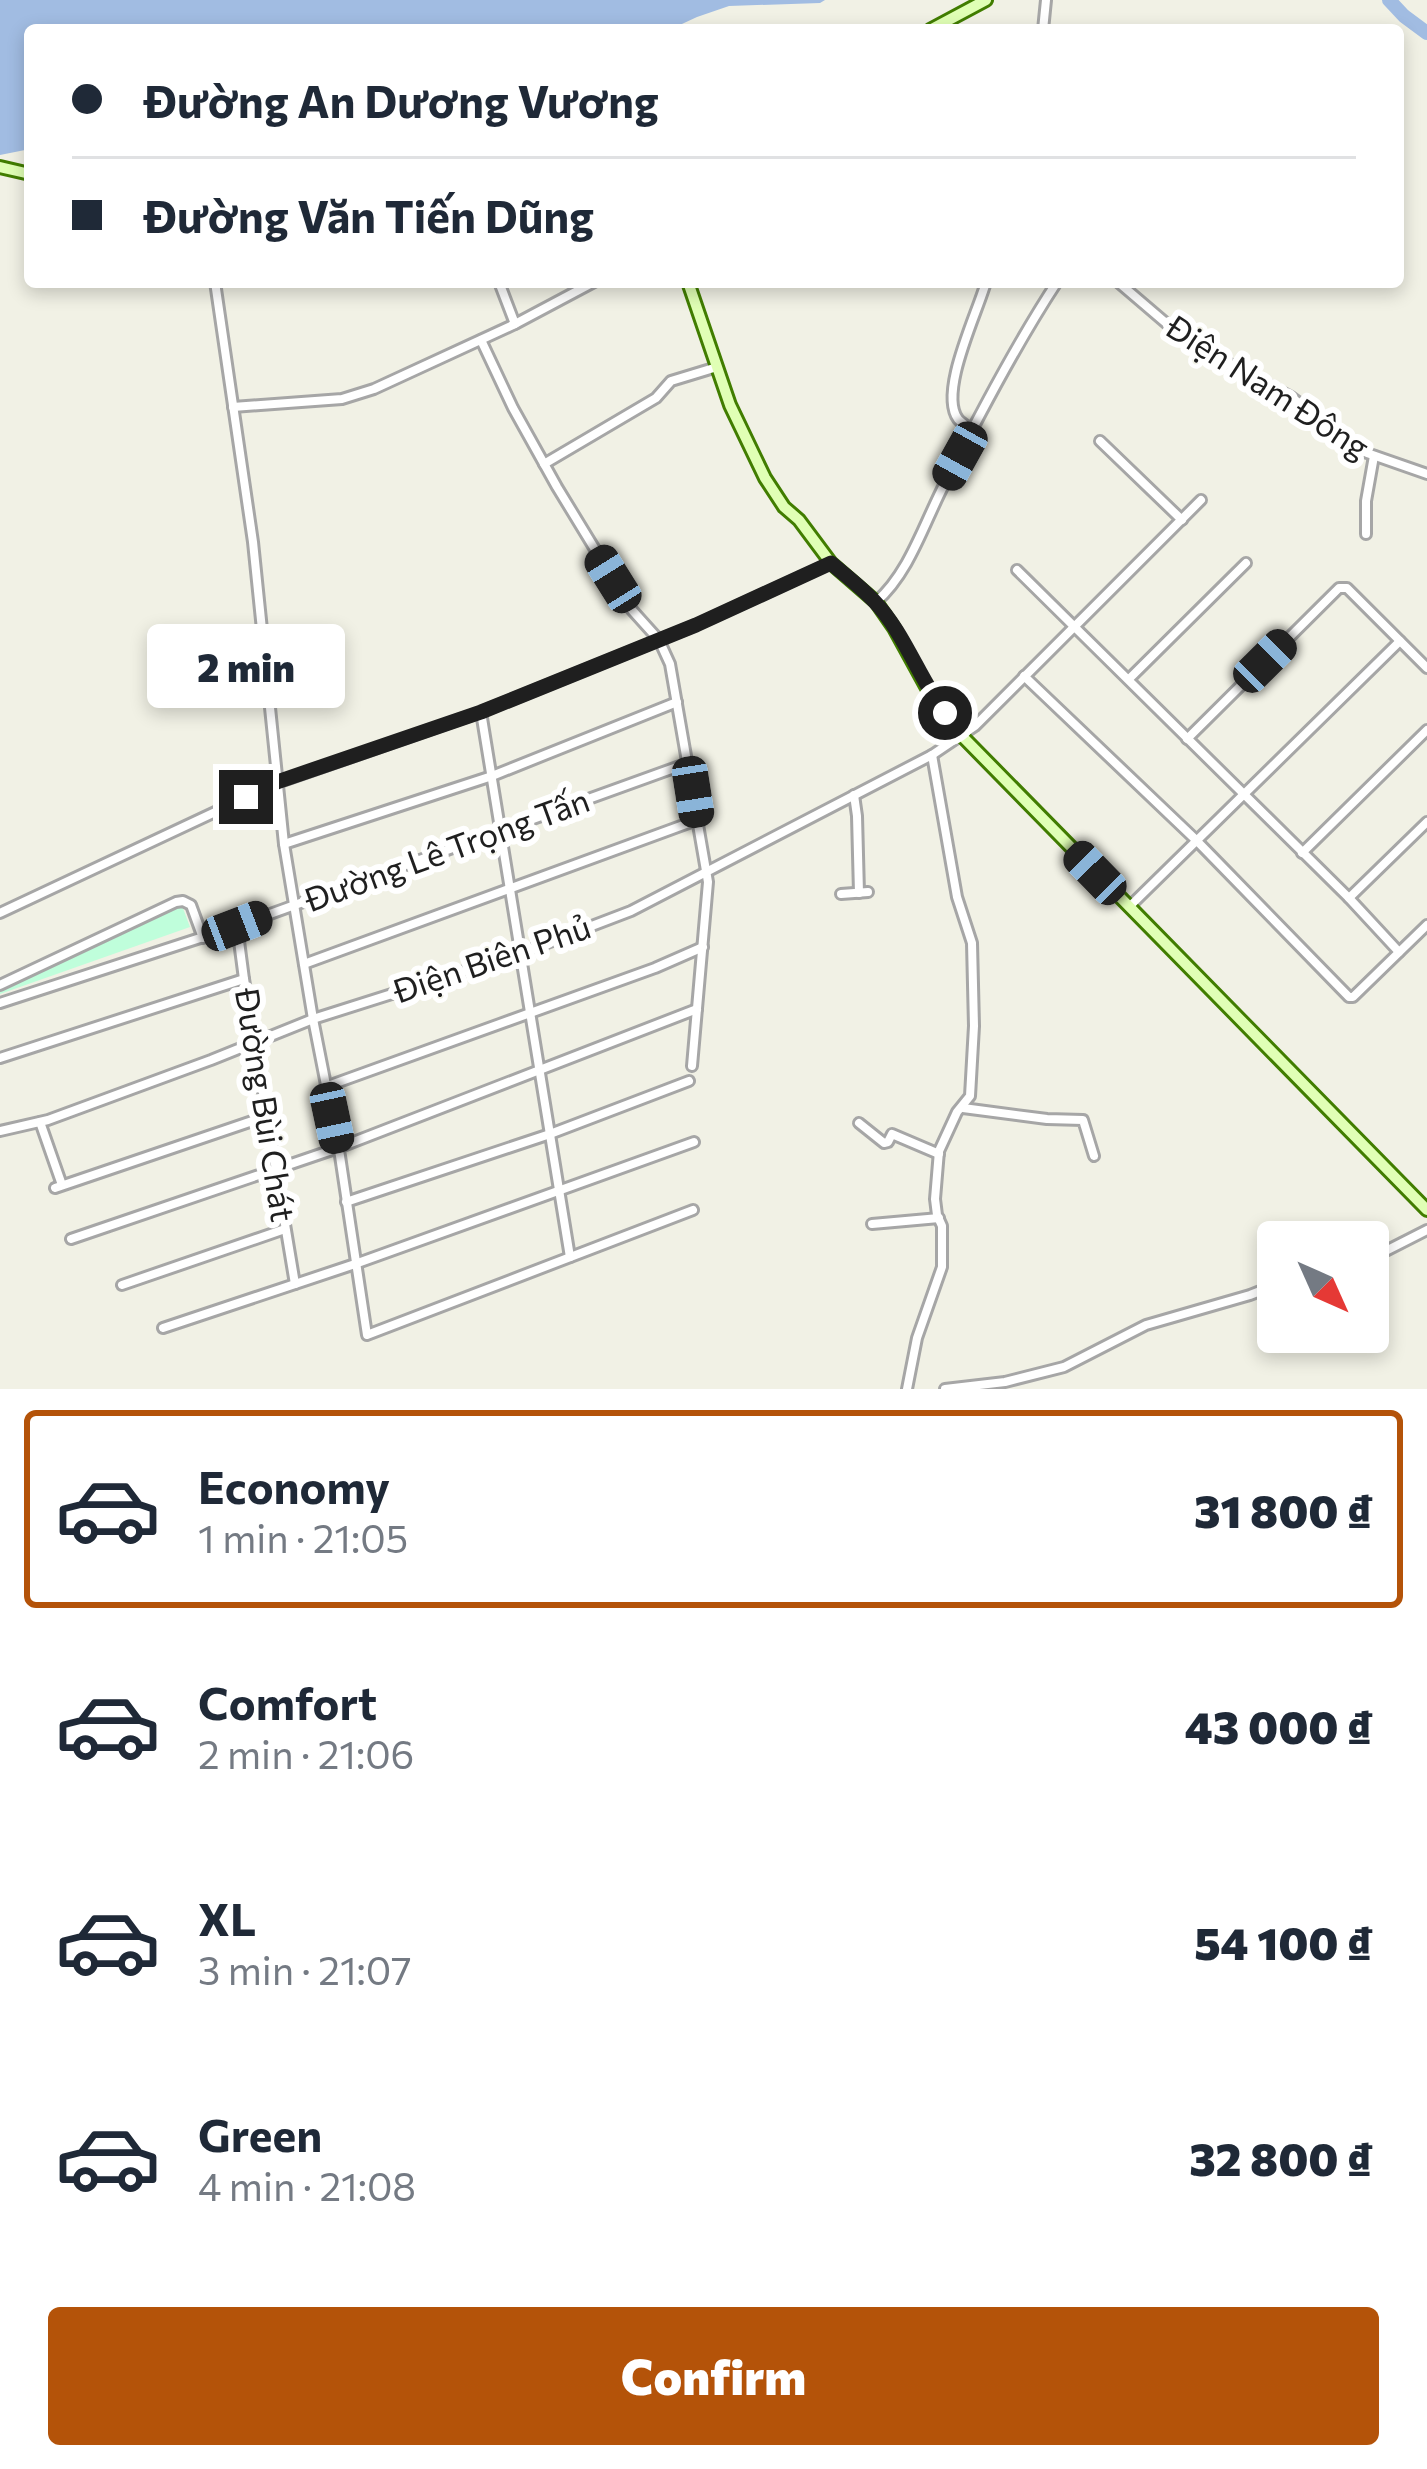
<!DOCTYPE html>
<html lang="en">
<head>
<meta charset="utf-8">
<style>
	body { margin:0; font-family:Commissioner,sans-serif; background:#f6f6f7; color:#1f2937; height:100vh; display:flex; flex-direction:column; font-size:45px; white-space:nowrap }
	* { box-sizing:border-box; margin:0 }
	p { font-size:39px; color:#747a83 }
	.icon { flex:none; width:66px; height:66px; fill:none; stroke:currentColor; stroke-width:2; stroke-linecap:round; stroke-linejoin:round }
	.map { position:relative; height:1389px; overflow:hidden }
	.drawer { display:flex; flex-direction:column; background:#fff; flex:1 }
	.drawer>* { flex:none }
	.guide { position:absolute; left:24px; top:24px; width:1380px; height:264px; border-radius:12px; box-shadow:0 6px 18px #0003; display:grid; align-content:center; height:264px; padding:0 48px; background:#fff }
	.needle { width:78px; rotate:135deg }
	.controls { position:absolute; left:1257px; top:1221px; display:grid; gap:24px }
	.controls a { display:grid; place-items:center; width:132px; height:132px; border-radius:12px; background:#fff; box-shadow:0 6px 18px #0003; font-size:60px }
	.end { position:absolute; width:54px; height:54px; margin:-27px; border:15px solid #1f1f1f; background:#fff; box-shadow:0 0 0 6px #fff }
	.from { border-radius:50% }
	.bubble { position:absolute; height:84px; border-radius:12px; background:#fff; box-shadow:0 6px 18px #0003; font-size:39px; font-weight:800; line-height:84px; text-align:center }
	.car { position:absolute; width:36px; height:72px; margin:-36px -18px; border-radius:15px; box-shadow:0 0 9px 3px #0007; background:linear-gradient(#222 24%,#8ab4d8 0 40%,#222 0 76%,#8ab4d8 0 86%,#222 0) }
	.guide b { display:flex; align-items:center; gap:42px; height:114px; font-size:45px }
	.guide b+b { border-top:3px solid #e0e1e3 }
	.guide i { width:30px; height:30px; background:#1f2937 }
	ul { padding:21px 0 0; list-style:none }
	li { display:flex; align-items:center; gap:36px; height:198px; margin:0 24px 18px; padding:0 24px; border:6px solid transparent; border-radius:12px }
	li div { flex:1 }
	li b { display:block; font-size:45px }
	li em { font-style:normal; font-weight:800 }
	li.on { border-color:#b45309 }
	li>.icon { width:108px; height:108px; stroke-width:1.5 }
	.primary-button { display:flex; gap:24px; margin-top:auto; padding:24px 48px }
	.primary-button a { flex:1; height:138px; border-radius:12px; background:#b45309; color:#fff; font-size:48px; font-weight:800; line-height:138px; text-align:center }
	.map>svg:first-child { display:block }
</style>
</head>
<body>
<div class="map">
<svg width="1427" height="1389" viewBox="0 0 1427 1389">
	<rect width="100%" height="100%" fill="#f1f1e5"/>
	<!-- park -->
	<path fill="#bffedb" d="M181 903 190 927 0 994V987Z"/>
	<!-- water -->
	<path fill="#a1bce2" d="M0 0H825L820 3 729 6 697 17 669 30H30V149L0 155Z"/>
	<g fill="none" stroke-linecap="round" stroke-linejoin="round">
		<!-- river -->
		<path stroke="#a1bce2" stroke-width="14" d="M1389 0 1404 16 1427 33"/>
		<!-- minor casing -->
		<g stroke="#a6a6a6" stroke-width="14">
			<g id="minor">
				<path d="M1043 30 1046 0"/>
				<path d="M215 282 253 542 284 844 313 1019 340 1156 367 1335 693 1210"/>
				<path d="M499 282 515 324"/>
				<path d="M1118 282 1187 341 1291 397 1367 453 1427 474"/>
				<path d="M481 340 513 408 557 487 632 610 659 640 670 664 708 882 692 1066"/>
				<path d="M233 407 342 399 374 389 515 324 594 282"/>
				<path d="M973 431C970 428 961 423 958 419 938 392 978 312 986 282"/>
				<path d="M1100 441 1182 520"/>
				<path d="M544 464 656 398 671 381 717 367"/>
				<path d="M1366 534V501L1374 456"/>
				<path d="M1017 570 1349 898 1399 952"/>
				<path d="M876 602C910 572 924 523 945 483 979 415 1015 346 1057 282"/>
				<path d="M1024 676 1196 840 1349 997H1353L1427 925"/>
				<path d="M1129 679 1246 563"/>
				<path d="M481 712 570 1257"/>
				<path d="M1187 739 1339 588H1347L1427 668"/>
				<path d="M854 795 857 816 859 893"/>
				<path d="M284 844 492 776 677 702"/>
				<path d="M1302 853 1427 730"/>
				<path d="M841 894 868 892"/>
				<path d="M1349 898 1427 822"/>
				<path d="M1129 907 1400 641"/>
				<path d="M0 913 277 783 481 712 696 625 831 563"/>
				<path d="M237 926 244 979 295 1284"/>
				<path d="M304 964 697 820"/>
				<path d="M0 985 176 902 183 901 191 905 203 938"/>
				<path d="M0 1003 237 926 688 763"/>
				<path d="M0 1058 244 979"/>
				<path d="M325 1087 655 968 703 947"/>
				<path d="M963 1108 1047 1119 1083 1120 1094 1156"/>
				<path d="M40 1122 62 1185"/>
				<path d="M859 1123 884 1143 888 1142 892 1134 939 1154"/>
				<path d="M0 1131 48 1120 211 1060 313 1019 521 953 631 911 932 755 975 726 1201 500"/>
				<path d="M55 1188 267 1116"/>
				<path d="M346 1202 550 1134 689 1081"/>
				<path d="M872 1224 939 1218"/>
				<path d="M71 1239 338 1148 697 1009"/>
				<path d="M1368 1260 1427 1230"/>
				<path d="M122 1285 285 1229"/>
				<path d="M163 1328 355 1264 694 1142"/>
				<path d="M907 1389 917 1338 942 1267V1226L937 1215 935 1199 939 1151 957 1112 970 1096 974 1026 972 943 957 897 932 755"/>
				<path d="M945 1389 1005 1382 1064 1367 1146 1325 1250 1295 1278 1284"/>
			</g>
		</g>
		<!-- secondary casing -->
		<g stroke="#417d00" stroke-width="16">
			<g id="secondary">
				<path d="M930 30 986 0"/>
				<path d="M0 167 30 174"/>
				<path d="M688 282 730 405 765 478 784 507 799 520 831 563 876 602 894 628 928 690 962 736 1427 1210"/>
			</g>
		</g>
		<!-- minor -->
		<use href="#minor" stroke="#fff" stroke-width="8"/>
		<!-- secondary -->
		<use href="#secondary" stroke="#e0ffb5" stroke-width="10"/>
	</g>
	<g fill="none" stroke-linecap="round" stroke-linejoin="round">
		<!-- route -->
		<path stroke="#1f1f1f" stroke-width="15" d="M246 797 277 782 481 712 696 625 831 563C845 575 861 587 874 601 904 632 919 678 945 713"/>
	</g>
	<g text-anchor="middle" stroke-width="12" stroke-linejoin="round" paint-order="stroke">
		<!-- street labels -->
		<g font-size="33" fill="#1f1f1f" stroke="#fff">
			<text transform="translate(1268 387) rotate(33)" y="12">Điện Nam Đông</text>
			<text transform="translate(447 850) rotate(-20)" y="12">Đường Lê Trọng Tấn</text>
			<text transform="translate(492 959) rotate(-19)" y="12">Điện Biên Phủ</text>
			<text transform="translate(265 1105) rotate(81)" y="12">Đường Bùi Chát</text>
		</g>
	</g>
</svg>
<div class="controls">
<a><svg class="needle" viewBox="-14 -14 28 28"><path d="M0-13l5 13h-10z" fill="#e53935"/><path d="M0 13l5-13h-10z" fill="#747a83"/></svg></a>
</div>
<i class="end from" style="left:945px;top:713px"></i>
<i class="end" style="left:246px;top:797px"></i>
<div class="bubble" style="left:147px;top:624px;width:198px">2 min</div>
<i class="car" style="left:960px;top:456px;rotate:209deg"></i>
<i class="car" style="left:613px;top:579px;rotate:328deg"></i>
<i class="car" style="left:1265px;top:661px;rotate:45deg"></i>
<i class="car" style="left:693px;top:792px;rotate:171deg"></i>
<i class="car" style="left:1095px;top:873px;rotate:316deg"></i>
<i class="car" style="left:237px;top:926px;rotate:69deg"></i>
<i class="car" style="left:332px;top:1118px;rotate:168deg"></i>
<div class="guide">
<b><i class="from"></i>Đường An Dương Vương</b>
<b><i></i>Đường Văn Tiến Dũng</b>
</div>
</div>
<section class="drawer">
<ul>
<li class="on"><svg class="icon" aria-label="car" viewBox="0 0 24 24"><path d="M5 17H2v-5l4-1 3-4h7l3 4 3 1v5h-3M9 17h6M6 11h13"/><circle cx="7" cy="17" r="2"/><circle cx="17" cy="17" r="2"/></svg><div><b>Economy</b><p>1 min · 21:05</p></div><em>31 800 ₫</em></li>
<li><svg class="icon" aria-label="car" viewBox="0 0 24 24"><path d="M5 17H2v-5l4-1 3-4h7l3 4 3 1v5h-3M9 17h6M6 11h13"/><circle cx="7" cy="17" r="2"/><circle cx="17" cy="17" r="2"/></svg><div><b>Comfort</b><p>2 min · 21:06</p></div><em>43 000 ₫</em></li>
<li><svg class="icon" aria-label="car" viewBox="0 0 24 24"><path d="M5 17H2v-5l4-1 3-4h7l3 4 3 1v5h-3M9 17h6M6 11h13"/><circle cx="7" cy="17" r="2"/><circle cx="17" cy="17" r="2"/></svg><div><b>XL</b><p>3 min · 21:07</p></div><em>54 100 ₫</em></li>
<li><svg class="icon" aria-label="car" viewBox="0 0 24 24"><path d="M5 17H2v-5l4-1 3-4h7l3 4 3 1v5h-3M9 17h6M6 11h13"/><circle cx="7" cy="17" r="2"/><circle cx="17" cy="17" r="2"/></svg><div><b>Green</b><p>4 min · 21:08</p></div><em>32 800 ₫</em></li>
</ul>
<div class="primary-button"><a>Confirm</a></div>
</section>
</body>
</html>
